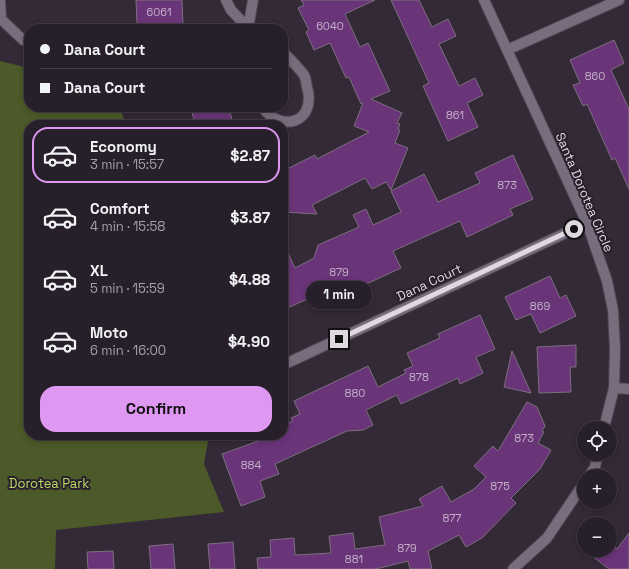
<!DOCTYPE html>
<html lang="en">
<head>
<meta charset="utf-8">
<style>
	body { margin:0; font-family:"Space Grotesk",sans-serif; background:#332c35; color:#f1f3f6; height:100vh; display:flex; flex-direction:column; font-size:15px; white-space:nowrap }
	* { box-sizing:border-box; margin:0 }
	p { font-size:13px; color:#a4a2a8 }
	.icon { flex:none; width:22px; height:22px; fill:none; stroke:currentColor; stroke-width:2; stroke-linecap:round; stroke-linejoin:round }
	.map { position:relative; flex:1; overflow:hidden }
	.details { position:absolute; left:24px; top:120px; width:264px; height:320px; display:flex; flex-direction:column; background:#271f29; border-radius:16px; box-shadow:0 2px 6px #0003,0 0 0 1px #433d46 }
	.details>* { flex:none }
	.guide { position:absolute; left:24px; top:24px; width:264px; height:88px; border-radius:16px; box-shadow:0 2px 6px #0003,0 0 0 1px #433d46; display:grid; align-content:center; height:88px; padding:0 16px; background:#271f29 }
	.buttons { position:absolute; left:577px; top:421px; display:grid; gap:8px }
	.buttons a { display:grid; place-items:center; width:40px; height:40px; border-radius:50%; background:#271f29; box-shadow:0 2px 6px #0003,0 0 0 1px #433d46; font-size:20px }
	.end { position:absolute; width:18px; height:18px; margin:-9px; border:5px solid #dfd8e1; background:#111; box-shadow:0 0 0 2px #111 }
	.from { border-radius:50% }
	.bubble { position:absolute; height:28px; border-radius:14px; background:#271f29; box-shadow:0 2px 6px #0003,0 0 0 1px #433d46; font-size:13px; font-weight:600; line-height:28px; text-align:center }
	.guide b { display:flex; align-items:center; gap:14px; height:38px; font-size:15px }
	.guide b+b { border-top:1px solid #433d46 }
	.guide i { width:10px; height:10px; background:#f1f3f6 }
	ul { padding:7px 0 0; list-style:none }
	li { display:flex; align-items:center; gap:12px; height:56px; margin:0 8px 6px; padding:0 8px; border:2px solid transparent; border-radius:16px }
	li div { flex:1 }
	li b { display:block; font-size:15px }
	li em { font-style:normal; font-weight:600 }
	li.current { border-color:#de98f2 }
	li>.icon { width:36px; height:36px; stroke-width:1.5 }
	.action { display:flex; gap:8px; margin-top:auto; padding:8px 16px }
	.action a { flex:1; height:46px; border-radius:16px; background:#de98f2; color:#111; font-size:16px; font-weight:600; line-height:46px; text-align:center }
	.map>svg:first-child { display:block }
</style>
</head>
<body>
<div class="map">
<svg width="629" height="569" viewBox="0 0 629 569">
	<rect width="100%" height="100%" fill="#342937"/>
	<!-- green -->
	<path fill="#4b5a28" d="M0 61 29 68V107H120L126 125H29V435H209L204 464 224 512 56 530 55 569H0Z"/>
	<!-- building -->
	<g fill="#6a3478" stroke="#7c6f7f">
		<path d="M136 0H182L183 24 137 25Z"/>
		<path d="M301 0H375L345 14 360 47 368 43 390 91 371 99 402 113 397 123 400 124 398 129 400 130 395 143 408 148 391 190 386 182 372 189 365 178 312 205 317 214 283 212V171L315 155 317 159 369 132 354 126 363 103 361 104 349 77 346 78 330 43 314 50 306 32 309 30 298 8 304 5Z"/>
		<path d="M391 0H419L432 27 448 19 456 36 439 44 459 86 475 78 483 95 467 103 478 127 448 141 423 86 429 83Z"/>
		<path d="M614 40 624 63 611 70 629 109V189L615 158 612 160 587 104 583 106 573 85 580 83 570 60Z"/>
		<path d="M190 107H228L234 125H196Z"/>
		<path d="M513 155 533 199 510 209 513 215 467 237 460 221 393 251 401 268 327 302 323 292 283 310V242L295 268 314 258 318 245 359 227 353 215 366 209 373 225 401 212 391 191 424 174 438 202 480 183 475 173Z"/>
		<path d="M550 276 560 298 566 295 576 316 540 333 531 314 516 320 505 297Z"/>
		<path d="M480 315 495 349 476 357 483 373 460 384 458 378 401 404 397 395 366 410 373 425 363 430 347 431 275 464 279 474 260 481 265 497 241 506 222 454 275 435H283V425L293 421 291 418 300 414 294 401 368 366 378 387 406 373 404 370 413 366 407 353 440 338 438 334Z"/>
		<path d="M576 345V367H570L571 392 539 393 537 347Z"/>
		<path d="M512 351 531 393 504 387Z"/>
		<path d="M527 402 537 407 545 426 542 431 544 432 538 443 551 450 540 469 511 498 516 503 482 538 466 547 459 535 428 551 432 569H410L408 561 376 569H258L257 558 271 557 270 540 294 538 295 555 331 553 329 536 353 533 355 549 385 545 379 517 423 506 419 499 442 486 451 502 474 489 486 477 474 466 493 446 498 451Z"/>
		<path d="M629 533V569H609L584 550H610V543L617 549Z"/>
		<path d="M233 542 235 569H210L208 544Z"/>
		<path d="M173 544 175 569H151L149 546Z"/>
		<path d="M113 551 114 569H88L87 552Z"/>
	</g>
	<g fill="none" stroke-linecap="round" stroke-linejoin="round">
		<!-- minor casing -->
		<g stroke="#4f4551" stroke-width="12">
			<g id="minor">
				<path d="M0 0 1 19 23 40 29 42"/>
				<path d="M226 0 231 10 248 28 252 29"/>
				<path d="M484 0 587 223 607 281 613 310 615 349 614 388 604 428"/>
				<path d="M248 29 253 0"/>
				<path d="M507 50 619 0"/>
				<path d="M262 107C282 134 317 122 307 87 306 83 306 78 304 75 298 67 290 59 283 52"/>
				<path d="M283 365 587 223"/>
				<path d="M614 388 629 389"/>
				<path d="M589 476 595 467 598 454"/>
				<path d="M513 569 547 538 584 483"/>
			</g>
		</g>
		<!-- minor -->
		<use href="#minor" stroke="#796c7d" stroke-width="10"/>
	</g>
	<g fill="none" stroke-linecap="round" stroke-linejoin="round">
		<!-- route -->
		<path stroke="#dfd8e1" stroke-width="5" d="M339 339 574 229"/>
	</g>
	<g text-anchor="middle" stroke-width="4" stroke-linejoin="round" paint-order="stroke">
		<!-- number labels -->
		<g font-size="11" fill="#c2afc7">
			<text x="159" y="16">6061</text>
			<text x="330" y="30">6040</text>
			<text x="595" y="80">860</text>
			<text x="455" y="119">861</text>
			<text x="507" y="189">873</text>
			<text x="339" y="276">879</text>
			<text x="540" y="310">869</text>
			<text x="419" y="381">878</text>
			<text x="355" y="397">880</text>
			<text x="524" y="442">873</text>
			<text x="251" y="469">884</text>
			<text x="500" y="490">875</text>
			<text x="452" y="522">877</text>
			<text x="407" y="552">879</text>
			<text x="354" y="563">881</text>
		</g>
		<!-- street labels -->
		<g font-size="13" fill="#dfd8e1" stroke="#2a1f2d">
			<text transform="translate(585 192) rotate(67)" y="5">Santa Dorotea Circle</text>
			<text transform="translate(429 282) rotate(-25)" y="5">Dana Court</text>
		</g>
		<!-- park labels -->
		<g font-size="13" fill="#b6da61" stroke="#2a1f2d">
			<text x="49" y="488">Dorotea Park</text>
		</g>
	</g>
</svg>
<div class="buttons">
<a><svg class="icon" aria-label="locate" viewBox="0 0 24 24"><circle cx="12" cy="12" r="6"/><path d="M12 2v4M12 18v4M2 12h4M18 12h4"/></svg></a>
<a>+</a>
<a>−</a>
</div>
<i class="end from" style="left:574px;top:229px"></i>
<i class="end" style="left:339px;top:339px"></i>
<div class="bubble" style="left:306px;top:281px;width:66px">1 min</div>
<div class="guide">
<b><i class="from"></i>Dana Court</b>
<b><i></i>Dana Court</b>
</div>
<section class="details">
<ul>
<li class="current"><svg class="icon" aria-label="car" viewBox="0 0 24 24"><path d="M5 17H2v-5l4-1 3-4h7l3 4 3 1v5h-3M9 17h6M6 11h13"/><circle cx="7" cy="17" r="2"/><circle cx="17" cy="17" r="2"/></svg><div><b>Economy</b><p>3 min · 15:57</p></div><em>$2.87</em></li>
<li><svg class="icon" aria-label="car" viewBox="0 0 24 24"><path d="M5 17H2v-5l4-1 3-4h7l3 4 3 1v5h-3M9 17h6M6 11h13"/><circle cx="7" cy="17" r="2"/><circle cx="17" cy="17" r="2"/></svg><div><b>Comfort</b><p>4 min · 15:58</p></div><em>$3.87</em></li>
<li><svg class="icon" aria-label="car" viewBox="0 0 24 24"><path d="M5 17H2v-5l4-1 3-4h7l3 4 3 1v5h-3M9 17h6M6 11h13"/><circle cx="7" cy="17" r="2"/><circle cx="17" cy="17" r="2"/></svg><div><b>XL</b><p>5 min · 15:59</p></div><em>$4.88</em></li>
<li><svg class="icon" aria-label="car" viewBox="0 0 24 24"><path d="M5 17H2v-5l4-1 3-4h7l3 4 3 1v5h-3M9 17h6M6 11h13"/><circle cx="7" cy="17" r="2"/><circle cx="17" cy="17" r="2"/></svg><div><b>Moto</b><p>6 min · 16:00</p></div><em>$4.90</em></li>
</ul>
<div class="action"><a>Confirm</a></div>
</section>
</div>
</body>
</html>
